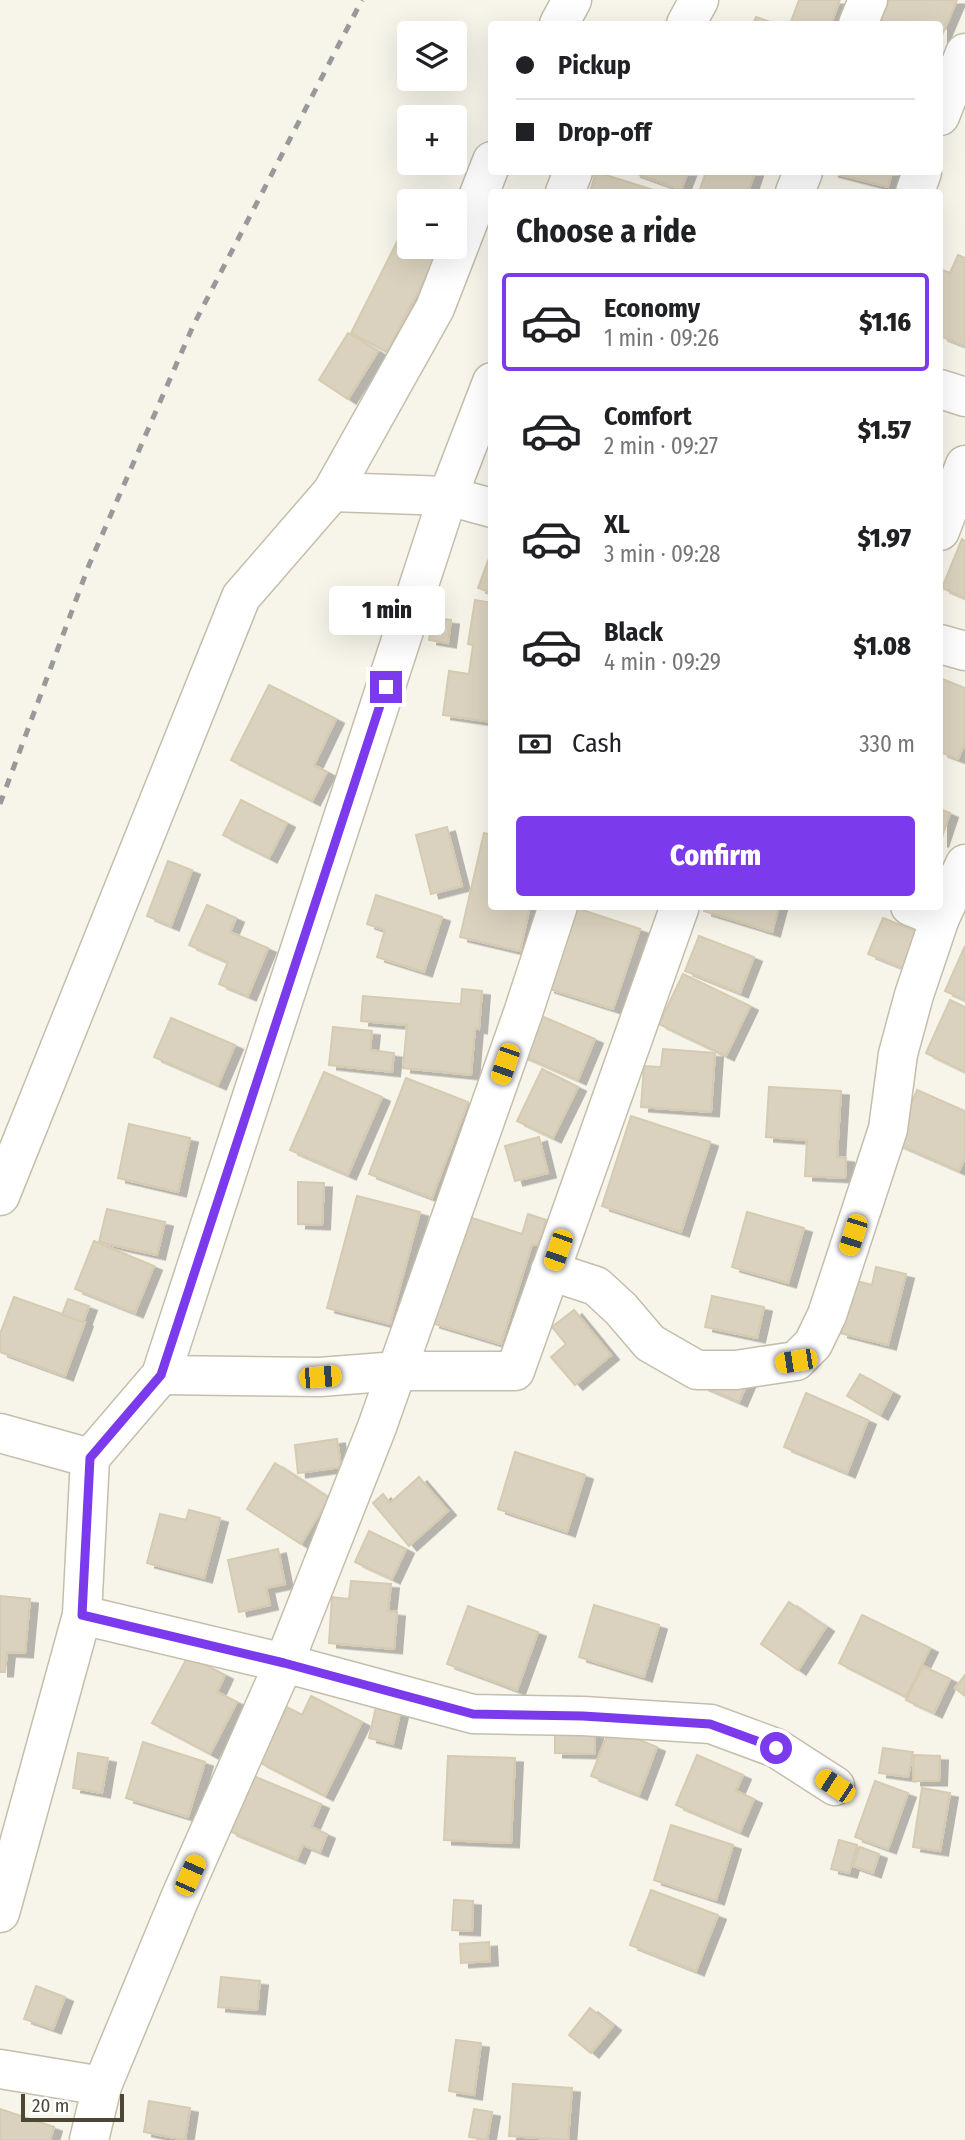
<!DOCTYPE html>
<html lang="en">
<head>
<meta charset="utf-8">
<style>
	body { margin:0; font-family:"Fira Sans Condensed",sans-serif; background:#f2f2f2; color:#202124; height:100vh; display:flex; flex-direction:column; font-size:26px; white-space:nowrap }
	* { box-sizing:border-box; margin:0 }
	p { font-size:23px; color:#757577 }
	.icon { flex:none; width:38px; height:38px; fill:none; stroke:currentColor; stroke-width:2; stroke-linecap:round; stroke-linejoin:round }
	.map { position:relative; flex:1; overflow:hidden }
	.panel { position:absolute; left:488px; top:189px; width:455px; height:721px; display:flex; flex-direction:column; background:#fff; border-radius:7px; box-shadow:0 7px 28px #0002 }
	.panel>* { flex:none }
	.hud { position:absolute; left:488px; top:21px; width:455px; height:154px; border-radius:7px; box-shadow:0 7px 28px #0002; display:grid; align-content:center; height:154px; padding:0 28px; background:#fff }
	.tools { position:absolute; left:397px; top:21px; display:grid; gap:14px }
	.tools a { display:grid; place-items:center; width:70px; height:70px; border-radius:7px; background:#fff; box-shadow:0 7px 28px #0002; font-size:35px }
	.scale { position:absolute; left:21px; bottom:18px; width:103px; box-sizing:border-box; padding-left:7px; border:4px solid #4c4637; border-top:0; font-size:19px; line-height:24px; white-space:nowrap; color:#4c4637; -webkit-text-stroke:5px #fff; paint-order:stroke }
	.end { position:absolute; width:32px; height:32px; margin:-16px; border:9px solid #7c3aed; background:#fff; box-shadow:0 0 0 4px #fff }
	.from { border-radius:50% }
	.bubble { position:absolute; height:49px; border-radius:7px; background:#fff; box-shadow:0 7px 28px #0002; font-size:23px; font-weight:800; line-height:49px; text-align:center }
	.car { position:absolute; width:21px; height:42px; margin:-21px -10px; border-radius:9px; box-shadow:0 0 5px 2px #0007; background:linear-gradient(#f5c518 24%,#345 0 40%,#f5c518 0 76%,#345 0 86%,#f5c518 0) }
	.hud b { display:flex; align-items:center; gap:24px; height:66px; font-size:26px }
	.hud b+b { border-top:2px solid #e0e0e0 }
	.hud i { width:18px; height:18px; background:#202124 }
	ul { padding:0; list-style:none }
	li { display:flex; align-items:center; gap:21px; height:98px; margin:0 14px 10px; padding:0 14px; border:4px solid transparent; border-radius:7px }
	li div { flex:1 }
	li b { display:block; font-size:26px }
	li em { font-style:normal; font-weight:800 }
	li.current { border-color:#7c3aed }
	li>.icon { width:63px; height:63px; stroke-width:1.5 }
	h2 { padding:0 28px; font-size:32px; line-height:84px }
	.pay { display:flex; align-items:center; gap:18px; height:77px; padding:0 28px; font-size:26px }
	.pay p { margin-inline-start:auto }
	.button { display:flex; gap:14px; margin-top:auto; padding:14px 28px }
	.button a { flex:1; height:80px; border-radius:7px; background:#7c3aed; color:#fff; font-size:28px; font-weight:800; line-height:80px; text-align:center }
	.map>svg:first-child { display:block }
</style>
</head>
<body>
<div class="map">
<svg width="965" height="2140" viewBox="0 0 965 2140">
	<defs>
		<filter id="shadow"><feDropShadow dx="8" dy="4.5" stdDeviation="0" flood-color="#0004"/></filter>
	</defs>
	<rect width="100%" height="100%" fill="#f7f4ea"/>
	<!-- building -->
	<g fill="#dad2be" stroke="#d6cbb0" stroke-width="2" filter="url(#shadow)">
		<path d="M799 0H840L831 24H790Z"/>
		<path d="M878 0H957L940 40V24H889L870 17Z"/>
		<path d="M756 17 776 24H753Z"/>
		<path d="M596 172 660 192H590Z"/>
		<path d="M632 172H688L681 190Z"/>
		<path d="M706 172H755L748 192H699Z"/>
		<path d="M830 172H892L888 187Z"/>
		<path d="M410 216V247H441L387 352 351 333Z"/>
		<path d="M958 255 965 258V346L940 336V269L950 273Z"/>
		<path d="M348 333 378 351 348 399 319 380Z"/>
		<path d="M962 539 965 541V598L942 588Z"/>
		<path d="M492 550V593L478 588Z"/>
		<path d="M475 600 492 603V722L443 715 449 671 469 674 473 645 468 644Z"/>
		<path d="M432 618 451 620 448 643 429 640Z"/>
		<path d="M940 678 965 688V743L958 759 940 752Z"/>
		<path d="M269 685 336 719 314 765 327 772 312 801 231 760Z"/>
		<path d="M241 800 287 823 269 858 223 835Z"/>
		<path d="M940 809 950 813 940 843Z"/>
		<path d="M447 827 462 886 431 894 416 835Z"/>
		<path d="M484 833 492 835V906H530L520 951 460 937Z"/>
		<path d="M168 861 192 870 171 926 147 916Z"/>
		<path d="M376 895 442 917 424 972 377 957 385 930 367 924Z"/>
		<path d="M207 905 236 918 230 932 268 948 248 996 219 984 228 962 189 945Z"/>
		<path d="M705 906H779L772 932 704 911Z"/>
		<path d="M573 907 640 929 613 1009 547 988Z"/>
		<path d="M883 918 918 932 903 968 868 954Z"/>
		<path d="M699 936 754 957 740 993 685 971Z"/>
		<path d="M965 946V1000L945 991Z"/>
		<path d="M683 974 750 1006 726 1056 659 1024Z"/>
		<path d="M462 989 482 991 479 1029 475 1028 471 1075 403 1068 407 1025 361 1021 363 996 461 1004Z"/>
		<path d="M950 1000 965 1007V1072L926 1053Z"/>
		<path d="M539 1015 595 1039 578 1080 521 1055Z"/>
		<path d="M171 1018 235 1045 218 1085 154 1057Z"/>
		<path d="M333 1027 372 1031 370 1050 394 1053 392 1072 329 1065Z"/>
		<path d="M663 1049 715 1053 711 1112 641 1107 644 1066 661 1067Z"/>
		<path d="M542 1069 578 1087 553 1138 517 1121Z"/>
		<path d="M324 1072 382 1097 348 1175 290 1150Z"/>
		<path d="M406 1078 468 1102 432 1198 369 1174Z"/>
		<path d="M769 1087 841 1091 837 1157 846 1158 845 1178 805 1176 807 1140 766 1137Z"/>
		<path d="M917 1090 965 1111V1158L959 1171 895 1143Z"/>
		<path d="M631 1116 710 1142 681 1232 602 1206Z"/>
		<path d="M129 1124 190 1138 178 1192 118 1178Z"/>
		<path d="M539 1137 548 1173 515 1181 505 1146Z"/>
		<path d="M298 1182 324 1183 322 1225 298 1224Z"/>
		<path d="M357 1196 420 1212 390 1324 327 1308Z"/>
		<path d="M107 1209 165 1222 157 1255 99 1242Z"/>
		<path d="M747 1212 804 1228 788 1283 732 1267Z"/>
		<path d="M528 1214 546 1220 538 1245 532 1244 501 1344 432 1323 449 1266 454 1267 469 1217 522 1234Z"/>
		<path d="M94 1241 154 1266 135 1313 75 1289Z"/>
		<path d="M876 1267 906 1274 888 1345 840 1333 853 1280 872 1285Z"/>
		<path d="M712 1296 764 1307 757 1338 705 1327Z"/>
		<path d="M14 1297 85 1322 65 1376 0 1352V1334Z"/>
		<path d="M68 1299 89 1306 83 1322 62 1315Z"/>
		<path d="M574 1310 611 1355 575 1385 551 1357 566 1344 552 1327Z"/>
		<path d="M860 1374 892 1392 880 1415 847 1396Z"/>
		<path d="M748 1381 739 1402 702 1386Z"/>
		<path d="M806 1393 868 1420 847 1473 784 1447Z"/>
		<path d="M337 1439 341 1467 298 1473 295 1445Z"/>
		<path d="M515 1452 585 1475 567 1532 498 1509Z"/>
		<path d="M275 1463 329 1498 301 1544 247 1509Z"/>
		<path d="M419 1477 448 1511 409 1546 373 1503 383 1494 390 1503Z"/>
		<path d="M189 1510 220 1518 204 1578 147 1563 160 1514 186 1520Z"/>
		<path d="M369 1531 406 1549 392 1579 355 1562Z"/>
		<path d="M278 1549 285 1584 266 1588 270 1605 239 1612 228 1560Z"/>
		<path d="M351 1581 391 1584 388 1611 397 1612 394 1649 329 1643 332 1597 349 1599Z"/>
		<path d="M0 1596 30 1599 25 1653 7 1652 5 1672H0Z"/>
		<path d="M789 1602 826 1627 798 1670 761 1644Z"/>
		<path d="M594 1605 659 1625 644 1677 579 1657Z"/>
		<path d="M468 1606 538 1632 517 1690 447 1664Z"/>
		<path d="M862 1615 930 1648 906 1697 839 1663Z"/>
		<path d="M188 1656 225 1675 217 1692 237 1702 210 1754 152 1723Z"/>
		<path d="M923 1666 950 1679 934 1713 906 1700Z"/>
		<path d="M965 1675V1696L955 1688Z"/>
		<path d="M311 1696 362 1722 325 1796 259 1762 287 1707 302 1715Z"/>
		<path d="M376 1707 400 1713 393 1744 369 1738Z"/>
		<path d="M555 1723H595V1754L555 1753Z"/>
		<path d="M610 1728 657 1747 639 1795 591 1776Z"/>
		<path d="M143 1742 205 1762 188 1817 126 1798Z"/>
		<path d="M883 1748 913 1752 908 1777 879 1773Z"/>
		<path d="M78 1753 108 1758 102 1793 73 1788Z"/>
		<path d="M697 1755 743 1775 736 1791 754 1799 740 1832 676 1805Z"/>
		<path d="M914 1755 940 1756 939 1781H913Z"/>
		<path d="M448 1756 515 1758 511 1843 444 1840Z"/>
		<path d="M251 1775 321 1804 311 1827 327 1834 320 1852 303 1845 297 1859 229 1831Z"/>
		<path d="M875 1781 908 1793 888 1849 855 1837Z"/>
		<path d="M922 1788 950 1793 940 1851 913 1847Z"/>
		<path d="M671 1825 733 1845 716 1900 654 1880Z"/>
		<path d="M839 1840 857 1845 849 1873 831 1869Z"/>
		<path d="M860 1847 879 1854 873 1873 853 1866Z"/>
		<path d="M651 1890 718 1915 696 1971 630 1945Z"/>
		<path d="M454 1900 473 1901 472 1931 452 1930Z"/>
		<path d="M489 1942 490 1961 461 1963 460 1944Z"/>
		<path d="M221 1977 260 1981 257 2010 218 2007Z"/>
		<path d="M36 1986 65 1997 53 2029 24 2019Z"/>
		<path d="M590 2008 613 2026 591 2053 569 2035Z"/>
		<path d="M456 2040 481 2043 474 2095 449 2091Z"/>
		<path d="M513 2084 572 2088 568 2140 509 2136Z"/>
		<path d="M149 2101 190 2108 185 2140 144 2132Z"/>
		<path d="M0 2109 54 2127 50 2140H0Z"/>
		<path d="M474 2109 492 2112 487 2140 469 2137Z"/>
	</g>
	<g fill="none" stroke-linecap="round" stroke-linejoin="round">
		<!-- minor casing -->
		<g stroke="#c4beab" stroke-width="41">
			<g id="minor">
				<path d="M559 24 572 0"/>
				<path d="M686 24 699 0"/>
				<path d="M858 24 868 0"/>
				<path d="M940 116 965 53"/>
				<path d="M565 192 573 172"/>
				<path d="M795 192 803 172"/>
				<path d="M915 192 922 172"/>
				<path d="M940 389 965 397"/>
				<path d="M332 492 448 496 492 508"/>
				<path d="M940 531 965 465"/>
				<path d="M940 644 965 651"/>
				<path d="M910 906 940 918"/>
				<path d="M0 1196 241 597 332 492 435 308 492 161"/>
				<path d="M550 1271 596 1286 621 1309 650 1343 697 1370H736L796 1361 813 1344 827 1315 888 1129 898 1054 914 995 940 918 965 864"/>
				<path d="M161 1375 320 1377 397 1371H515L680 906"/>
				<path d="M0 1433 90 1458 82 1615 0 1913"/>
				<path d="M90 1458 161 1375 448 496 492 382"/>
				<path d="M82 1615 284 1663 473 1714 583 1716 711 1724 776 1748 835 1786"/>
				<path d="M0 2069 102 2086"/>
				<path d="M89 2140 102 2086 180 1898 284 1663 377 1427 523 1013 558 906"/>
			</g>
		</g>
		<!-- minor -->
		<use href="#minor" stroke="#fff" stroke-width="38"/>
		<!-- rail -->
		<path stroke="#999" stroke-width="5" stroke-dasharray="9 9" stroke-linecap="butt" d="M0 804 89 565 193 326 362 0"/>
	</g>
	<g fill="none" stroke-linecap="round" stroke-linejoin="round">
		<!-- route -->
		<path stroke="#7c3aed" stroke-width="9" d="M386 687 161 1375 90 1458 82 1615 284 1663 473 1714 583 1716 710 1724 776 1748"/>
	</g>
</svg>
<div class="tools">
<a><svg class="icon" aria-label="layers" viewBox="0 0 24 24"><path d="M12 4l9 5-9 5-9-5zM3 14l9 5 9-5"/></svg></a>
<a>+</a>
<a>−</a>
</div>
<div class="scale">20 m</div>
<i class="end from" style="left:776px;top:1748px"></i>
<i class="end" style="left:386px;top:687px"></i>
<div class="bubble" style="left:329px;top:586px;width:116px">1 min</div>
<i class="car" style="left:505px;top:1064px;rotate:199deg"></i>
<i class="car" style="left:853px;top:1235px;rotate:198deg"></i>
<i class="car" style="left:558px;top:1250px;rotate:199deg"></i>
<i class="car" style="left:796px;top:1361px;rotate:261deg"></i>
<i class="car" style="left:320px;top:1377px;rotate:85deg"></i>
<i class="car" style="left:835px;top:1786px;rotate:303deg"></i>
<i class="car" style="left:190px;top:1875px;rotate:24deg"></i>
<div class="hud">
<b><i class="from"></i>Pickup</b>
<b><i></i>Drop-off</b>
</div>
<section class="panel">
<h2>Choose a ride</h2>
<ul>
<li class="current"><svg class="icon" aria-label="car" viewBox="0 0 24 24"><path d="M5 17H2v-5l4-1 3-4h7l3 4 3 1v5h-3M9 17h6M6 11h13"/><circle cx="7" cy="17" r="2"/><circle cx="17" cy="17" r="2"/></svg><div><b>Economy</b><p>1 min · 09:26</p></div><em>$1.16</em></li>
<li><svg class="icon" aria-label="car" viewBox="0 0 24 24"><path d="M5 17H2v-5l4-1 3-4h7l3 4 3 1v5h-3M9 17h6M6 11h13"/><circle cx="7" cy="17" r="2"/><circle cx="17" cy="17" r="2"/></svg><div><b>Comfort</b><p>2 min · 09:27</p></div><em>$1.57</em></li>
<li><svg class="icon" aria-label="car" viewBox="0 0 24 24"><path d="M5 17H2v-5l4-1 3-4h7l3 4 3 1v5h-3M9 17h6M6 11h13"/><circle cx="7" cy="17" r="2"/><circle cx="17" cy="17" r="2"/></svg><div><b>XL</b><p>3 min · 09:28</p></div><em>$1.97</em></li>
<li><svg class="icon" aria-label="car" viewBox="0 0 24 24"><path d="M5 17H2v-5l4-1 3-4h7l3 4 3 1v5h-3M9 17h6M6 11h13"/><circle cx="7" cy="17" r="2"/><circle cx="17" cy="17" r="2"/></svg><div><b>Black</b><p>4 min · 09:29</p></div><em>$1.08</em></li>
</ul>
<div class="pay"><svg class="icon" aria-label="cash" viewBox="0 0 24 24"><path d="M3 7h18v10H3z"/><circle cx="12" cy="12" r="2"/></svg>Cash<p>330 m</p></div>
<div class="button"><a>Confirm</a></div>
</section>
</div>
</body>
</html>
